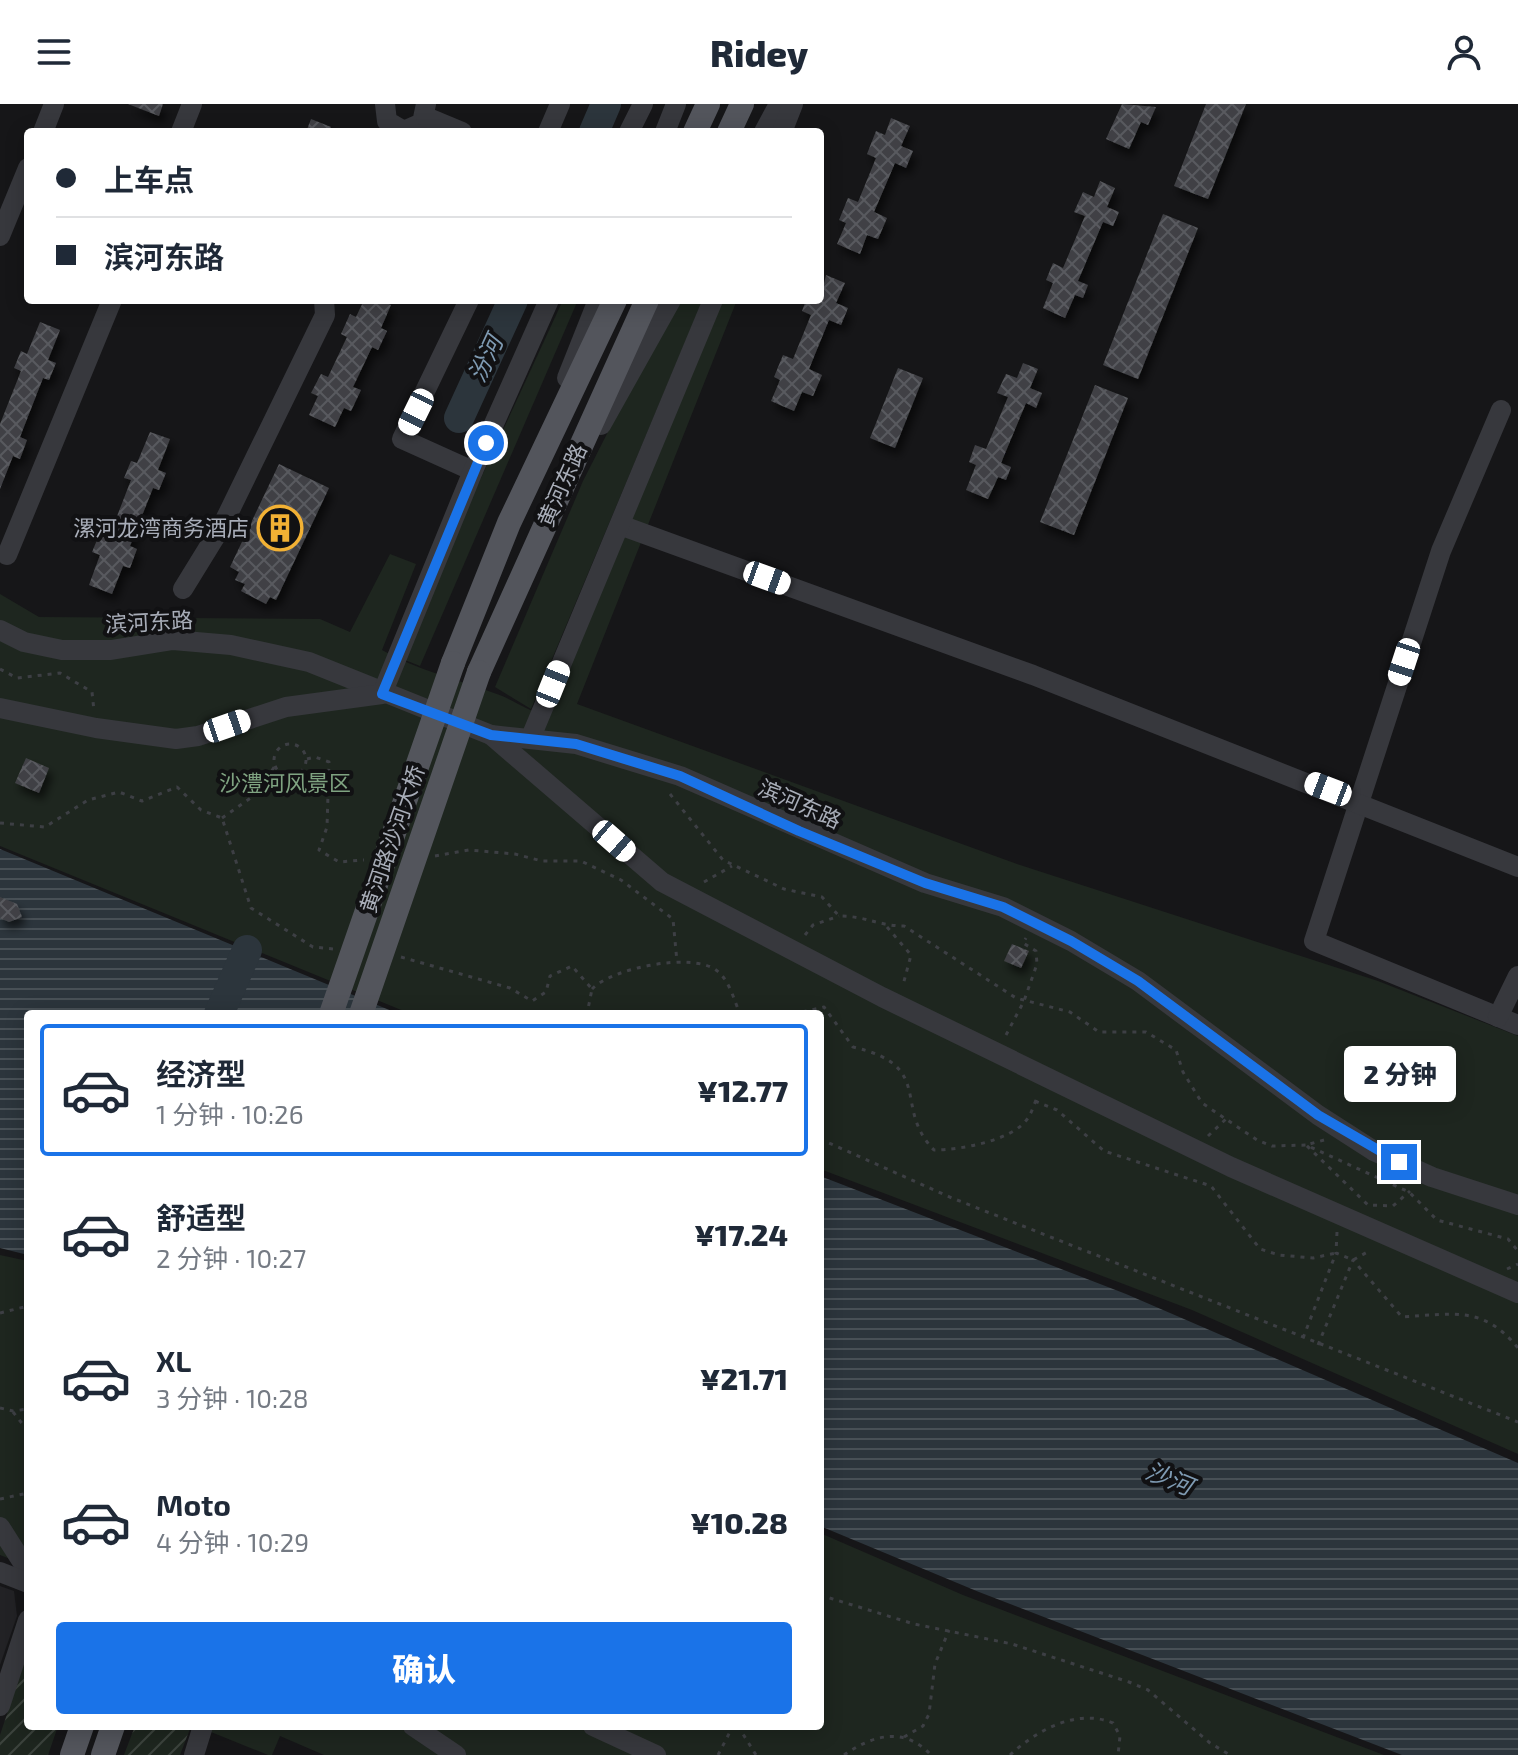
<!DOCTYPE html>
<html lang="zh">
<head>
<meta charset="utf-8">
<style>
	body { margin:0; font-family:"Exo 2","Noto Sans SC",sans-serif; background:#f6f6f7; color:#1f2937; height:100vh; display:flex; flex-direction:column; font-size:30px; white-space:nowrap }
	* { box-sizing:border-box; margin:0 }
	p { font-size:26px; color:#747a83 }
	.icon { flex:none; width:44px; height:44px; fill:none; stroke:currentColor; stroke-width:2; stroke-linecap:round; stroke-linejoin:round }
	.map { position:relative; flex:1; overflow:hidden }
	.drawer { position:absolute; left:24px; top:906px; width:800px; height:720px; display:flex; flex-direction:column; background:#fff; border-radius:8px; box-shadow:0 4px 20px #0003 }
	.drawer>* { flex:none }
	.guide { position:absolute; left:24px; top:24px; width:800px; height:176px; border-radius:8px; box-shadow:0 4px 20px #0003; display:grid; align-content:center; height:176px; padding:0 32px; background:#fff }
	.end { position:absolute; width:36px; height:36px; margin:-18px; border:10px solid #1a73e8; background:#fff; box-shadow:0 0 0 4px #fff }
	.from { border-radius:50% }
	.bubble { position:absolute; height:56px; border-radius:8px; background:#fff; box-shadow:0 4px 20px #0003; font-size:26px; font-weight:800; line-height:56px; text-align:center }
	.car { position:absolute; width:24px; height:48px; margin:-24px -12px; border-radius:10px; box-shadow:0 0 6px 2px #0007; background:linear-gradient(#fff 24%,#345 0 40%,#fff 0 76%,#345 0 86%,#fff 0) }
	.guide b { display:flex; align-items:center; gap:28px; height:76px; font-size:30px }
	.guide b+b { border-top:2px solid #e0e1e3 }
	.guide i { width:20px; height:20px; background:#1f2937 }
	ul { padding:14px 0 0; list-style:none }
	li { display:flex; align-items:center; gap:24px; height:132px; margin:0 16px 12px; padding:0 16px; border:4px solid transparent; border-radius:8px }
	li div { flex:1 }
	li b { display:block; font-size:30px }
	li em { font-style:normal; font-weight:800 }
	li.selected { border-color:#1a73e8 }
	li>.icon { width:72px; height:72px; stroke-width:1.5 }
	.cta { display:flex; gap:16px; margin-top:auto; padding:16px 32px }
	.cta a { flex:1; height:92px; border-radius:8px; background:#1a73e8; color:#fff; font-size:32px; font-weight:800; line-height:92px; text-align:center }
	header { display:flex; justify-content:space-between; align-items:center; height:104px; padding:0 32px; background:#fff; font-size:36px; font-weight:800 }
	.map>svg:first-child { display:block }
</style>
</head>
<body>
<header><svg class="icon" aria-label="menu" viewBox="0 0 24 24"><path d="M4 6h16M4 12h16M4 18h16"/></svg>Ridey<svg class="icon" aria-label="person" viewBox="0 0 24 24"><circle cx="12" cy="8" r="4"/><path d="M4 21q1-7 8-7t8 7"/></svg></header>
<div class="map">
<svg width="1518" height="1651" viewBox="0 0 1518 1651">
	<defs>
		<pattern id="garden-furrows" width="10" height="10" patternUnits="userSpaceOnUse" patternTransform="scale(2)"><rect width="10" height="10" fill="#1e261f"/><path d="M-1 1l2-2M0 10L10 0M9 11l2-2" fill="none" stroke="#3c433d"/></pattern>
		<pattern id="water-rules" width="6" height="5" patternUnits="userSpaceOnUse" patternTransform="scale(2)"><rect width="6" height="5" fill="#2c353c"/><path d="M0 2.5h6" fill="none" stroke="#485056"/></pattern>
		<pattern id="building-cross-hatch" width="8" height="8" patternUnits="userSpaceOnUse" patternTransform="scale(2)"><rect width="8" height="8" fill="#404145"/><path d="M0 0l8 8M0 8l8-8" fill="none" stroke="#595a5e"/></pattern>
		<filter id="shadow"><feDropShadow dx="4" dy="7" stdDeviation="4" flood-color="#0009"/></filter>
	</defs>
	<rect width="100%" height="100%" fill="#161618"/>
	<!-- built -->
	<path fill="#222225" d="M0 1482 14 1487 17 1512 0 1561Z"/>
	<!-- green -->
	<g fill="#1e261f">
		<path d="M563 196H578L420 562 405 556 468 402Z"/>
		<path d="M675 196H703L531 605 495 583 583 377Z"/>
		<path d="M718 196H737L577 600 1017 760 1378 877 1518 932V1350L1192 1206 820 1065V910H411L0 742V490L39 513 320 515 350 528 390 450 416 460 382 546C417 566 456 575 494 589 513 595 526 607 546 611Z"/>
		<path d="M0 1151 28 1157V1462L0 1451Z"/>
		<path d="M820 1429 963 1491 1384 1651H324L280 1632 272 1651H268L211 1628 213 1622H820Z"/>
	</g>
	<!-- garden -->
	<g fill="url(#garden-furrows)">
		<path d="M28 1547V1622H58L48 1651H0V1631Z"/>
		<path d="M135 1622H191L180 1651H124Z"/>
	</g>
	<!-- water -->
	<g fill="url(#water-rules)">
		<path d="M0 745 399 910H28V1151L0 1144Z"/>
		<path d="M820 1072 1126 1190 1518 1359V1651H1402L979 1488 820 1422Z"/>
	</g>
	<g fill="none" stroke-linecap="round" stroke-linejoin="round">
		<!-- river -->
		<g stroke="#2c353c" stroke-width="30">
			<path d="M594 28 606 0"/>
			<path d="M459 314 513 196"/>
			<path d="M219 910 247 846"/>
		</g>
	</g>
	<!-- building -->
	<g fill="url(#building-cross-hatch)" filter="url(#shadow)">
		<path d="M128 0H163L159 12Z"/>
		<path d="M1122 0 1156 3 1148 21 1141 18 1129 45 1106 35Z"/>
		<path d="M1206 0H1246L1208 95 1174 82Z"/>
		<path d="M891 14 910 22 901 42 913 47 906 64 895 59 874 108 887 114 878 135 867 131 860 150 837 140 846 119 839 116 848 94 858 98 876 54 867 50 876 27 885 31Z"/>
		<path d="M311 15 331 23 329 28H306Z"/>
		<path d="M1100 77 1115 84 1107 103 1119 108 1113 122 1103 118 1078 177 1088 181 1083 194 1075 191 1065 214 1043 204 1053 179 1046 176 1053 159 1063 164 1085 112 1074 108 1083 88 1094 93Z"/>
		<path d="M1163 110 1198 124 1138 275 1103 261Z"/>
		<path d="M826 171 845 179 836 199 848 204 841 221 829 216 809 265 822 271 813 292 802 288 794 307 771 297 780 276 774 273 783 251 793 255 811 211 802 207 806 196H820Z"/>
		<path d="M364 196H380L391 201 381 224 387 227 378 246 372 243 353 283 361 286 351 307 344 304 335 323 309 311 318 292 311 289 321 270 328 273 347 233 341 230 350 210 356 213Z"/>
		<path d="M40 218 60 226 48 256 56 259 49 276 43 274 20 333 27 336 20 355 13 352 0 385V320L21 267 14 264 21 247 27 250Z"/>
		<path d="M1023 259 1038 265 1030 284 1042 289 1036 304 1026 299 1001 359 1011 363 1006 376 998 373 988 395 966 386 976 361 969 358 975 341 986 345 1008 293 997 289 1006 270 1017 274Z"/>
		<path d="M898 264 923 274 895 344 870 334Z"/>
		<path d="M1095 281 1128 294 1074 431 1040 418Z"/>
		<path d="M150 328 170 335 158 366 166 369 159 386 153 384 130 442 137 445 130 464 123 462 112 490 89 481 100 451 92 448 100 429 109 433 131 376 124 374 131 357 137 359Z"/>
		<path d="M279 360 329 384 276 496 270 493 266 500 241 487 245 480 235 476 239 468 230 463Z"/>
		<path d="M26 654 49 664 39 689 15 679Z"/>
		<path d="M0 793 17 800 22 813 9 818 0 814Z"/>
		<path d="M1012 840 1029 847 1021 864 1004 857Z"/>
	</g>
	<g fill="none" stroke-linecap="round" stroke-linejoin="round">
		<!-- path -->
		<g stroke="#3d3f44" stroke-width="3" stroke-dasharray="4 6" stroke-linecap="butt">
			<path d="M0 565 17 574 60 569 92 588 94 607"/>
			<circle cx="290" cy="656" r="16"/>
			<path d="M307 655 315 653 329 658 327 723 319 746 339 758 364 756"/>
			<path d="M670 690 723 756 784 785 822 793 839 812C866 812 879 822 904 822L1016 894 1070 908 1099 928H1146L1176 946 1183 968 1202 999 1257 1036 1272 1042 1306 1041 1409 1088 1437 1116 1508 1135 1518 1147"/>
			<path d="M222 714 255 691 275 662"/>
			<path d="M0 719 45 723 88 696 119 688 142 697 177 683 201 706 222 714 251 804 313 843 333 845"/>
			<path d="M435 752 469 746 515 750 542 757H581L621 776 673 815 677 858"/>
			<path d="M704 778 732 762"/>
			<path d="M887 823 911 851 903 881"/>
			<path d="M805 831 813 821 839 812"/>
			<path d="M401 853 510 884 532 897 546 888 550 872 572 862 592 885 587 910"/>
			<path d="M592 885C612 864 691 848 716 866 729 875 734 896 740 910"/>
			<path d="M793 910 824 903 853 943C936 962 892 1003 934 1046 959 1046 1013 1037 1028 1014 1032 1008 1035 998 1038 991"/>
			<path d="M1006 931 1024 897 1037 860 1036 847 1023 839 1026 834"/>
			<path d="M1035 997 1057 1006 1104 1047 1211 1082 1260 1145 1279 1151 1313 1154 1336 1149"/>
			<path d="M1208 1032 1226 1015"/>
			<path d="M820 1035 952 1094 1518 1318"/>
			<path d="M1324 1036 1306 1041 1368 1101 1393 1102 1410 1087"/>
			<path d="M1337 1128 1336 1149 1353 1156 1371 1146"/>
			<path d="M1507 1165 1518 1160"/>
			<path d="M0 1209 28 1202"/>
			<path d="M1303 1234 1336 1149"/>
			<path d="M1318 1241 1353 1156 1402 1213C1453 1210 1483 1201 1518 1244"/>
			<path d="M0 1304 13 1307 28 1305"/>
			<path d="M13 1308 28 1327"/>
			<path d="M0 1395 28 1389"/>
			<path d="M820 1491 914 1520 1012 1540 1129 1578 1148 1586 1210 1639 1230 1651"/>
			<path d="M738 1622 756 1651"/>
			<path d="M904 1633 923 1622 929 1610 935 1560 949 1526"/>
			<path d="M718 1651 733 1622"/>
			<path d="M844 1651C873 1631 904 1622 931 1651"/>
			<path d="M1010 1651C1037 1626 1077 1604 1113 1619L1120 1632 1118 1651"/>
		</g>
		<!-- minor -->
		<g stroke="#37383d" stroke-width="20">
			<path d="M385 0 387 17 404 27 422 19 426 0"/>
			<path d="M426 13 462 28"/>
			<path d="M43 28 54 0"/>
			<path d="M181 28 192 0"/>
			<path d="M548 28 560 0"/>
			<path d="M629 28 643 0"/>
			<path d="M665 28 676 0"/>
			<path d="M764 28 779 0"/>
			<path d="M782 28 793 0"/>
			<path d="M0 132 28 64"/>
			<path d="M469 196 402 335 473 367"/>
			<path d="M567 274 598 196"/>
			<path d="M1501 306 1441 447 1314 837 1518 921"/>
			<path d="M601 321 671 196"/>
			<path d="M620 421 1033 571 1518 763"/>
			<path d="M7 451 112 196"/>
			<path d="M183 485 223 420 325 211 324 196"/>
			<path d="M0 526 24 538 62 546H111L173 536 231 541 309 558 491 631 576 640 680 672 925 779 1003 803 1071 837 1138 877 1318 1011 1374 1047 1432 1073 1518 1101"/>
			<path d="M0 604 96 624 176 635 198 632 286 603 382 590 473 367 549 196"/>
			<path d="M491 631 662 778 882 893 1231 1063 1518 1189"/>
			<path d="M531 633 713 196"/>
			<path d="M1498 913 1518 872"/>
			<path d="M0 1423 28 1467"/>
			<path d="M0 1468 28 1479"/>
			<path d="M0 1602 28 1516"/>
			<path d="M413 1622 456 1651"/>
			<path d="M593 1622 656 1651"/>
			<path d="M194 1651 203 1622"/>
		</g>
		<!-- major -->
		<g stroke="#53555c" stroke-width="24">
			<path d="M695 28 708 0"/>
			<path d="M729 28 742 0"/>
			<path d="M453 559 509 419 615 196"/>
			<path d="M479 568 647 196"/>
			<path d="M72 1651 82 1622"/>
			<path d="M103 1651 113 1622"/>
		</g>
		<!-- major-bridge -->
		<g stroke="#53555c" stroke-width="24">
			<path d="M331 910 453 559"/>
			<path d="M361 910 479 568"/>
		</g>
	</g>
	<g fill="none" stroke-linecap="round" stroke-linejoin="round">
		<!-- route -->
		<path stroke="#1a73e8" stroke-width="10" d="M486 339 382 590 491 631 576 640 680 672 799 727 925 779 1003 803 1071 837 1138 877 1318 1011 1399 1058"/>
	</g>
	<!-- icons -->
	<defs>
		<g id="building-ring" transform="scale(2.3)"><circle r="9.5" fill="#111113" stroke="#f2b134" stroke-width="1.5"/><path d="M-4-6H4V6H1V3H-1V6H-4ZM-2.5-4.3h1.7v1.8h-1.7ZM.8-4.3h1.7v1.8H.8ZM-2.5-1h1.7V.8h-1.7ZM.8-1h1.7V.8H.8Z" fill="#f2b134"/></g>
	</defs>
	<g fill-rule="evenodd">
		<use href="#building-ring" x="280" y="424"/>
	</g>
	<g text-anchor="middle" stroke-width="8" stroke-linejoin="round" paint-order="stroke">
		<!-- street labels -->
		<g font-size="22" fill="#a8adb8" stroke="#111113">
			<text transform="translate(562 381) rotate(-66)" y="8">黄河东路</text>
			<text transform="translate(149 518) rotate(-3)" y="8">滨河东路</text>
			<text transform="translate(800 700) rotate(24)" y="8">滨河东路</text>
			<text transform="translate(392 735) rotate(-71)" y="8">黄河路沙河大桥</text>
		</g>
		<!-- poi labels -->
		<g font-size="22" fill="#a8adb8" stroke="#111113" text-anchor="end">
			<text x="249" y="432">漯河龙湾商务酒店</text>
		</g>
		<!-- park labels -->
		<g font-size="22" fill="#7fa381" stroke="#111113">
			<text x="285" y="687">沙澧河风景区</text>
		</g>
		<!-- water labels -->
		<g font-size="24" font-style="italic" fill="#7f9bb3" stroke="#111113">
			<text transform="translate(486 255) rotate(-65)" y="8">汾河</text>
			<text transform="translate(1169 1375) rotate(22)" y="8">沙河</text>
		</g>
	</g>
</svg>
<i class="end from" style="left:486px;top:339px"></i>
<i class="end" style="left:1399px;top:1058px"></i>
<div class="bubble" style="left:1344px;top:942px;width:112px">2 分钟</div>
<i class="car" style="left:416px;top:308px;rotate:206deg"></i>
<i class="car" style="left:767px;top:474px;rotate:110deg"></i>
<i class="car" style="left:1404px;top:558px;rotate:198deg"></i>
<i class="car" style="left:553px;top:580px;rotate:22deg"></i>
<i class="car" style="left:227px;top:622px;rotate:71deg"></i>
<i class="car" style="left:1328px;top:685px;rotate:291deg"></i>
<i class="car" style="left:614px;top:737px;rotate:131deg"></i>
<div class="guide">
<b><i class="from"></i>上车点</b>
<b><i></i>滨河东路</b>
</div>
<section class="drawer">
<ul>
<li class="selected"><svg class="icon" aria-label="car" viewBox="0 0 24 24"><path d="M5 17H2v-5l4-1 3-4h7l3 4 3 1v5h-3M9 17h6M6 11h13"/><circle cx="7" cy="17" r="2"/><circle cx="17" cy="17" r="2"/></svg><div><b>经济型</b><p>1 分钟 · 10:26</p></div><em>¥12.77</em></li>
<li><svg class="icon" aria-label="car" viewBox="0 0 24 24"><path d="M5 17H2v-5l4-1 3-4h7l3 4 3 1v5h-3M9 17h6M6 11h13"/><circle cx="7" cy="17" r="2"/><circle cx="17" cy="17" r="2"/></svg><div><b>舒适型</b><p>2 分钟 · 10:27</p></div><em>¥17.24</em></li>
<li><svg class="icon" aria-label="car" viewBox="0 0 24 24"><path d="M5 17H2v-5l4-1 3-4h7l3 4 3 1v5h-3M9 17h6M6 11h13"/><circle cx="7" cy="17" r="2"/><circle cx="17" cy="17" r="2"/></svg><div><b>XL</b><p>3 分钟 · 10:28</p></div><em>¥21.71</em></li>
<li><svg class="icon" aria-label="car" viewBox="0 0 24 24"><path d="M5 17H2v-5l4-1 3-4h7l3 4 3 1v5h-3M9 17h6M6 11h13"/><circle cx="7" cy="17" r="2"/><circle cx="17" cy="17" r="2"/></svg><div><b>Moto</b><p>4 分钟 · 10:29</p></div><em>¥10.28</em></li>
</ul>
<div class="cta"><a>确认</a></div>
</section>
</div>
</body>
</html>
